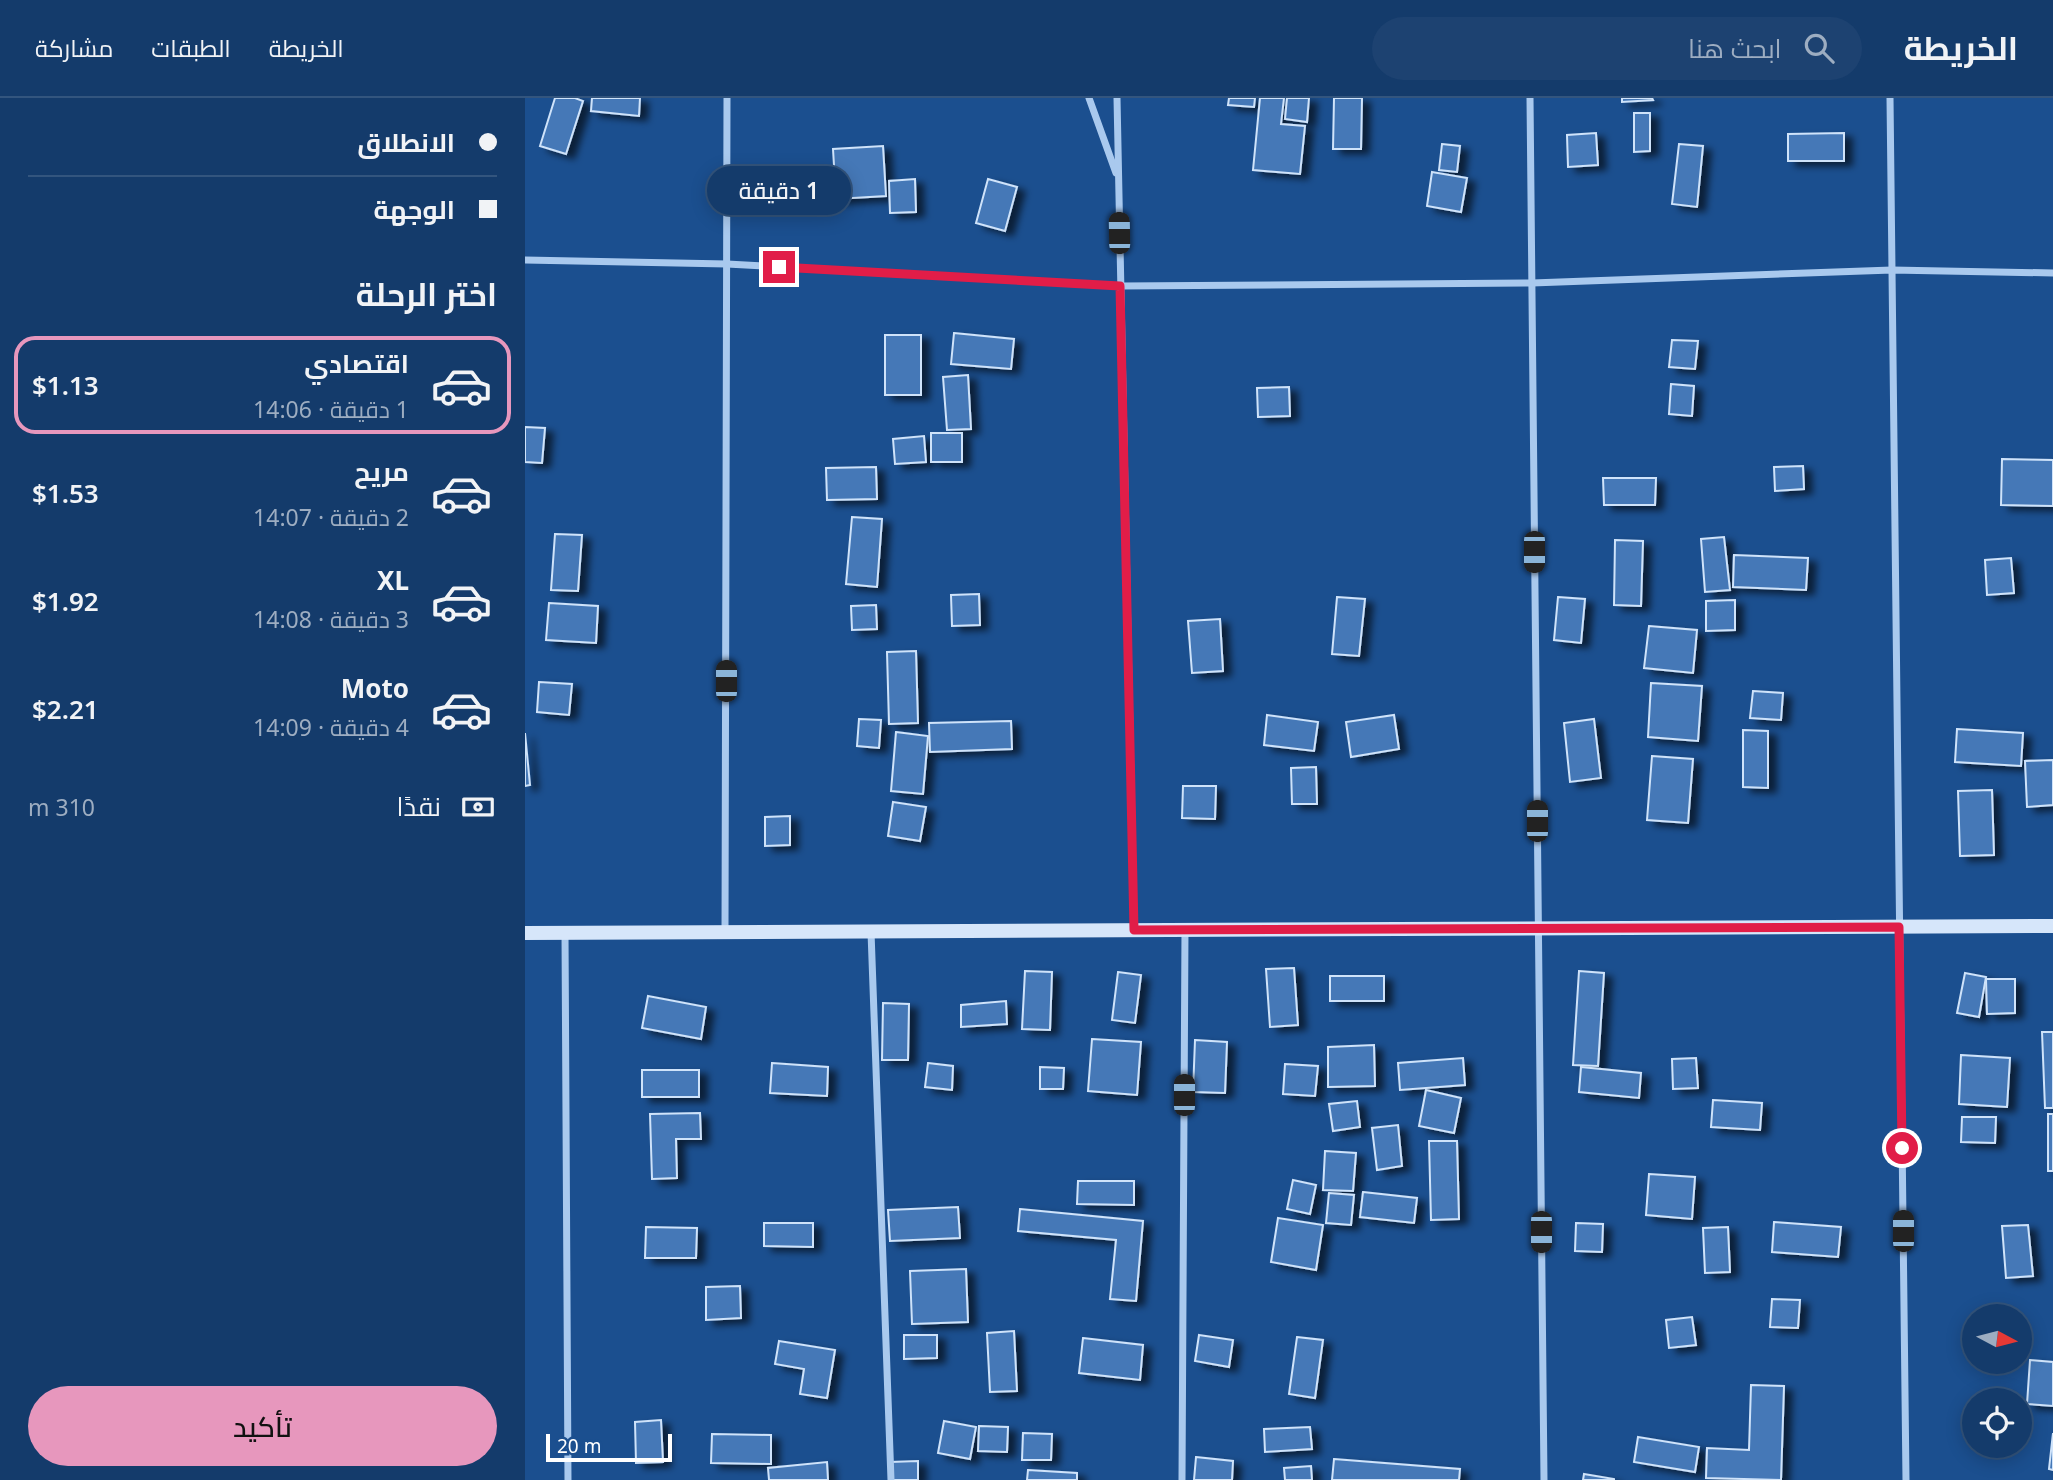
<!DOCTYPE html>
<html lang="ar">
<head>
<meta charset="utf-8">
<style>
	body { margin:0; font-family:"Noto Sans",Cairo,sans-serif; background:#1d4271; color:#f1f3f6; direction:rtl; height:100vh; display:flex; flex-direction:column; font-size:26px; white-space:nowrap }
	* { box-sizing:border-box; margin:0 }
	p { font-size:23px; color:#9dadc1 }
	.icon { flex:none; width:38px; height:38px; fill:none; stroke:currentColor; stroke-width:2; stroke-linecap:round; stroke-linejoin:round }
	.map { position:relative; flex:1; overflow:hidden; direction:ltr }
	.sheet { display:flex; flex-direction:column; background:#143b6b; width:525px }
	.sheet>* { flex:none }
	.top-card { display:grid; align-content:center; height:154px; padding:0 28px; background:#143b6b }
	.needle { width:46px; rotate:97deg }
	.buttons { position:absolute; left:1437px; top:1206px; display:grid; gap:14px }
	.buttons a { display:grid; place-items:center; width:70px; height:70px; border-radius:50%; background:#143b6b; box-shadow:0 4px 18px #0003,0 0 0 2px #33557e; font-size:35px }
	.scale { position:absolute; left:21px; bottom:18px; width:126px; box-sizing:border-box; padding-left:7px; border:4px solid #fff; border-top:0; font-size:19px; line-height:24px; white-space:nowrap; color:#fff; -webkit-text-stroke:5px #1b4f8f; paint-order:stroke }
	.end { position:absolute; width:32px; height:32px; margin:-16px; border:9px solid #e11d48; background:#fff; box-shadow:0 0 0 4px #fff }
	.from { border-radius:50% }
	.bubble { position:absolute; height:49px; border-radius:24px; background:#143b6b; box-shadow:0 4px 18px #0003,0 0 0 2px #33557e; font-size:23px; font-weight:600; line-height:49px; text-align:center; direction:rtl }
	.car { position:absolute; width:21px; height:42px; margin:-21px -10px; border-radius:9px; box-shadow:0 0 5px 2px #0007; background:linear-gradient(#222 24%,#8ab4d8 0 40%,#222 0 76%,#8ab4d8 0 86%,#222 0) }
	.top-card b { display:flex; align-items:center; gap:24px; height:66px; font-size:26px }
	.top-card b+b { border-top:2px solid #33557e }
	.top-card i { width:18px; height:18px; background:#f1f3f6 }
	ul { padding:0; list-style:none }
	li { display:flex; align-items:center; gap:21px; height:98px; margin:0 14px 10px; padding:0 14px; border:4px solid transparent; border-radius:21px }
	li div { flex:1 }
	li b { display:block; font-size:26px }
	li em { font-style:normal; font-weight:600 }
	li.current { border-color:#e797bd }
	li>.icon { width:63px; height:63px; stroke-width:1.5 }
	h2 { padding:0 28px; font-size:32px; line-height:84px }
	.pay { display:flex; align-items:center; gap:18px; height:77px; padding:0 28px; font-size:26px }
	.pay p { margin-inline-start:auto }
	.primary-button { display:flex; gap:14px; margin-top:auto; padding:14px 28px }
	.primary-button a { flex:1; height:80px; border-radius:42px; background:#e797bd; color:#111; font-size:28px; font-weight:600; line-height:80px; text-align:center }
	header { display:flex; align-items:center; gap:42px; box-sizing:border-box; height:98px; padding:0 35px; background:#143b6b; border-bottom:2px solid #33557e }
	header strong { font-size:33px }
	nav { display:flex; gap:38px; margin-inline-start:auto; font-size:24px }
	.search { width:490px; height:63px; background:#1d4271; display:flex; align-items:center; gap:18px; box-sizing:border-box; padding:0 24px; border-radius:38px; color:#9dadc1; font-size:26px }
	main { display:flex; flex:1; min-height:0 }
	.map>svg:first-child { display:block }
</style>
</head>
<body>
<header>
<strong>الخريطة</strong>
<div class="search"><svg class="icon" aria-label="search" viewBox="0 0 24 24"><circle cx="10" cy="10" r="6"/><path d="M15 15l6 6"/></svg>ابحث هنا</div>
<nav><a>الخريطة</a><a>الطبقات</a><a>مشاركة</a></nav>
</header>
<main>
<div class="map">
<svg width="1528" height="1382" viewBox="0 0 1528 1382">
	<defs>
		<filter id="shadow"><feDropShadow dx="8" dy="4.5" stdDeviation="3.5" flood-color="#0009"/></filter>
	</defs>
	<rect width="100%" height="100%" fill="#1b4f8f"/>
	<!-- building -->
	<g fill="#4478b7" stroke="#cfe3fa" stroke-width="2" filter="url(#shadow)">
		<path d="M30 0H50L58 3 41 56 15 48Z"/>
		<path d="M67 0H115L114 18 66 13Z"/>
		<path d="M704 0H730L729 9 703 7Z"/>
		<path d="M735 0H759L756 26 780 28 775 76 728 72Z"/>
		<path d="M762 0H784L782 24 760 21Z"/>
		<path d="M809 0H837L836 51H808Z"/>
		<path d="M1097 0H1127L1128 2 1097 4Z"/>
		<path d="M1109 15H1125V53L1109 54Z"/>
		<path d="M1071 35 1073 67 1043 69 1042 37Z"/>
		<path d="M1319 35V63H1263V36Z"/>
		<path d="M917 46 935 48 932 74 914 72Z"/>
		<path d="M1154 46 1178 48 1172 109 1147 106Z"/>
		<path d="M358 48 361 98 311 101 308 51Z"/>
		<path d="M907 74 942 80 936 114 902 108Z"/>
		<path d="M390 81 391 114 365 115 364 83Z"/>
		<path d="M463 81 492 89 480 133 451 125Z"/>
		<path d="M429 235 489 241 486 271 426 266Z"/>
		<rect x="360" y="237" width="36" height="60"/>
		<path d="M1147 242 1173 243 1170 271 1144 269Z"/>
		<path d="M443 277 446 331 422 332 418 279Z"/>
		<path d="M1146 286 1169 288 1167 318 1144 316Z"/>
		<path d="M764 289 765 318 733 319 732 290Z"/>
		<path d="M0 329 20 330 17 365 0 364Z"/>
		<rect x="406" y="335" width="31" height="29"/>
		<path d="M399 338 401 364 370 366 368 341Z"/>
		<path d="M1477 361 1528 362V408L1476 407Z"/>
		<path d="M1278 368 1279 391 1250 393 1249 369Z"/>
		<path d="M351 369 352 401 302 402 301 370Z"/>
		<path d="M1078 380H1131L1130 407H1079Z"/>
		<path d="M327 419 357 421 352 489 321 486Z"/>
		<path d="M30 436 57 437 53 493 26 492Z"/>
		<path d="M1199 439 1205 492 1180 494 1176 441Z"/>
		<path d="M1090 442 1118 443 1116 508 1089 507Z"/>
		<path d="M1209 457 1283 460 1281 492 1208 489Z"/>
		<path d="M1486 460 1489 495 1462 497 1460 462Z"/>
		<path d="M454 496 455 527 427 528 426 497Z"/>
		<path d="M812 499 840 501 834 558 807 556Z"/>
		<path d="M1033 499 1060 501 1056 545 1029 542Z"/>
		<path d="M1210 502V532L1181 533V503Z"/>
		<path d="M24 505 73 508 71 545 21 542Z"/>
		<path d="M351 507 352 531 327 532 326 508Z"/>
		<path d="M695 521 698 573 667 575 663 523Z"/>
		<path d="M1124 528 1172 532 1168 575 1119 570Z"/>
		<path d="M391 553 393 625 364 626 362 554Z"/>
		<path d="M14 584 47 586 44 617 12 614Z"/>
		<path d="M1126 585 1177 588 1173 643 1123 639Z"/>
		<path d="M1228 593 1258 595 1256 622 1225 620Z"/>
		<path d="M742 617 793 624 789 653 739 647Z"/>
		<path d="M869 617 874 651 826 659 821 624Z"/>
		<path d="M334 621 356 622 354 650 332 648Z"/>
		<path d="M1069 621 1076 680 1045 684 1039 625Z"/>
		<path d="M486 623 487 651 405 654 404 625Z"/>
		<path d="M1432 631 1498 635 1496 668 1430 664Z"/>
		<path d="M1218 632 1243 633V690L1218 689Z"/>
		<path d="M371 634 403 638 398 696 366 693Z"/>
		<path d="M0 635 5 687 0 688Z"/>
		<path d="M1127 658 1168 661 1163 725 1122 722Z"/>
		<path d="M1528 662V707L1502 709 1500 663Z"/>
		<path d="M791 669 792 706H767L766 670Z"/>
		<path d="M658 688H691L690 721 657 720Z"/>
		<path d="M1467 692 1469 757 1435 758 1433 693Z"/>
		<path d="M368 704 401 709 395 743 363 738Z"/>
		<path d="M265 718V747L240 748V719Z"/>
		<path d="M769 870 773 927 745 929 741 871Z"/>
		<path d="M500 873 527 874 525 932 497 931Z"/>
		<path d="M1054 873 1079 875 1073 968 1048 967Z"/>
		<path d="M593 874 616 877 610 925 587 922Z"/>
		<path d="M1440 875 1461 879 1454 919 1432 915Z"/>
		<rect x="805" y="878" width="54" height="25"/>
		<path d="M1461 881H1490V915L1462 916Z"/>
		<path d="M123 898 181 909 176 941 117 930Z"/>
		<path d="M481 903 482 926 436 929V907Z"/>
		<path d="M358 905 384 906 383 962H357Z"/>
		<path d="M1517 934H1528V1010H1520Z"/>
		<path d="M567 941 616 944 612 997 563 993Z"/>
		<path d="M670 942 702 944 700 995 668 994Z"/>
		<path d="M849 947 850 988 803 989V949Z"/>
		<path d="M1436 957 1485 960 1482 1009 1434 1006Z"/>
		<path d="M938 960 940 987 875 992 873 965Z"/>
		<path d="M1171 960 1173 990 1148 991 1147 961Z"/>
		<path d="M247 965 303 969 302 998 245 995Z"/>
		<path d="M403 965 428 968 427 992 400 989Z"/>
		<path d="M760 966 793 968 790 998 758 996Z"/>
		<path d="M515 969 539 970 538 991H515Z"/>
		<path d="M1056 969 1116 975 1114 1000 1054 994Z"/>
		<rect x="117" y="972" width="57" height="27"/>
		<path d="M901 992 936 1000 929 1035 894 1028Z"/>
		<path d="M1188 1002 1237 1005 1235 1032 1186 1029Z"/>
		<path d="M832 1003 835 1029 808 1033 804 1006Z"/>
		<path d="M175 1015 176 1041H151L152 1080 127 1081 125 1016Z"/>
		<rect x="1523" y="1016" width="5" height="57"/>
		<path d="M1437 1019H1471L1470 1045 1436 1044Z"/>
		<path d="M873 1027 877 1068 852 1072 847 1030Z"/>
		<path d="M904 1043H932L934 1121 906 1122Z"/>
		<path d="M800 1053 831 1055 828 1093 798 1092Z"/>
		<path d="M1124 1076 1170 1079 1167 1121 1121 1117Z"/>
		<path d="M768 1082 791 1087 785 1116 762 1111Z"/>
		<path d="M553 1083H609V1107L552 1106Z"/>
		<path d="M838 1094 892 1100 889 1125 835 1119Z"/>
		<path d="M804 1095 829 1097 826 1127 801 1125Z"/>
		<path d="M433 1109 435 1140 365 1143 363 1112Z"/>
		<path d="M495 1111 618 1123 611 1203 585 1201 591 1142 493 1133Z"/>
		<path d="M753 1120 798 1127 791 1172 746 1164Z"/>
		<path d="M1249 1124 1316 1129 1313 1159 1247 1154Z"/>
		<path d="M239 1125H288V1149L239 1148Z"/>
		<path d="M1051 1125 1078 1126 1077 1154 1050 1153Z"/>
		<path d="M1503 1127 1508 1178 1481 1180 1477 1128Z"/>
		<path d="M121 1129 172 1130 171 1160H120Z"/>
		<path d="M1203 1129 1205 1174 1180 1175 1178 1130Z"/>
		<path d="M441 1171 443 1224 387 1226 385 1173Z"/>
		<path d="M215 1188 216 1220 181 1222V1189Z"/>
		<path d="M1247 1201 1275 1202 1273 1230 1245 1229Z"/>
		<path d="M1167 1219 1171 1247 1144 1250 1141 1222Z"/>
		<path d="M489 1233 492 1293 465 1294 462 1235Z"/>
		<path d="M379 1237H412V1260L379 1261Z"/>
		<path d="M674 1237 708 1242 704 1269 670 1263Z"/>
		<path d="M772 1239 798 1242 790 1300 764 1296Z"/>
		<path d="M558 1240 618 1247 615 1282 554 1275Z"/>
		<path d="M254 1243 310 1252 302 1300 275 1296 279 1271 250 1266Z"/>
		<path d="M1505 1262 1528 1264V1308L1502 1306Z"/>
		<path d="M1226 1287 1259 1288 1256 1382 1181 1380 1182 1350 1224 1352Z"/>
		<path d="M136 1322 138 1364 111 1365 110 1324Z"/>
		<path d="M419 1323 451 1329 445 1361 413 1355Z"/>
		<path d="M454 1328 483 1329 482 1354 453 1353Z"/>
		<path d="M785 1329 787 1351 740 1354 739 1331Z"/>
		<path d="M498 1335 527 1336 526 1362H497Z"/>
		<path d="M1528 1335V1372L1524 1371Z"/>
		<path d="M187 1336 246 1337V1366L186 1365Z"/>
		<path d="M1113 1339 1174 1349 1170 1374 1109 1364Z"/>
		<path d="M671 1359 708 1363 707 1382H669Z"/>
		<path d="M809 1361 935 1371 934 1382H807Z"/>
		<path d="M393 1363V1382H366L365 1364Z"/>
		<path d="M302 1364 303 1382H244L243 1370Z"/>
		<path d="M786 1368 787 1382H760L759 1370Z"/>
		<path d="M503 1372 552 1375V1382H502Z"/>
		<path d="M1059 1376 1089 1381V1382H1058Z"/>
	</g>
	<g fill="none" stroke-linecap="round" stroke-linejoin="round">
		<!-- street -->
		<g stroke="#a9c9ee" stroke-width="7">
			<path d="M564 0 591 75"/>
			<path d="M592 0 609 832"/>
			<path d="M1005 0 1019 1382"/>
			<path d="M1365 0 1381 1382"/>
			<path d="M0 162 202 166 595 188 1007 185 1367 172 1528 175"/>
			<path d="M200 834 202 0"/>
			<path d="M346 834 366 1382"/>
			<path d="M40 835 43 1382"/>
			<path d="M657 1382 660 832"/>
		</g>
		<!-- secondary -->
		<path stroke="#d6e6fa" stroke-width="14" d="M0 835 1528 828"/>
	</g>
	<g fill="none" stroke-linecap="round" stroke-linejoin="round">
		<!-- route -->
		<path stroke="#e11d48" stroke-width="9" d="M254 169 595 188 609 832 1374 829 1377 1050"/>
	</g>
</svg>
<div class="buttons">
<a><svg class="needle" viewBox="-14 -14 28 28"><path d="M0-13l5 13h-10z" fill="#e53935"/><path d="M0 13l5-13h-10z" fill="#9dadc1"/></svg></a>
<a><svg class="icon" aria-label="locate" viewBox="0 0 24 24"><circle cx="12" cy="12" r="6"/><path d="M12 2v4M12 18v4M2 12h4M18 12h4"/></svg></a>
</div>
<div class="scale">20 m</div>
<i class="end from" style="left:1377px;top:1050px"></i>
<i class="end" style="left:254px;top:169px"></i>
<div class="bubble" style="left:182px;top:68px;width:144px">1 دقيقة</div>
<i class="car" style="left:594px;top:135px;rotate:359deg"></i>
<i class="car" style="left:1009px;top:454px;rotate:180deg"></i>
<i class="car" style="left:201px;top:583px;rotate:0deg"></i>
<i class="car" style="left:1012px;top:723px;rotate:0deg"></i>
<i class="car" style="left:659px;top:997px;rotate:0deg"></i>
<i class="car" style="left:1378px;top:1133px;rotate:0deg"></i>
<i class="car" style="left:1016px;top:1134px;rotate:180deg"></i>
</div>
<section class="sheet">
<div class="top-card">
<b><i class="from"></i>الانطلاق</b>
<b><i></i>الوجهة</b>
</div>
<h2>اختر الرحلة</h2>
<ul>
<li class="current"><svg class="icon" aria-label="car" viewBox="0 0 24 24"><path d="M5 17H2v-5l4-1 3-4h7l3 4 3 1v5h-3M9 17h6M6 11h13"/><circle cx="7" cy="17" r="2"/><circle cx="17" cy="17" r="2"/></svg><div><b>اقتصادي</b><p>1 دقيقة · 14:06</p></div><em>$1.13</em></li>
<li><svg class="icon" aria-label="car" viewBox="0 0 24 24"><path d="M5 17H2v-5l4-1 3-4h7l3 4 3 1v5h-3M9 17h6M6 11h13"/><circle cx="7" cy="17" r="2"/><circle cx="17" cy="17" r="2"/></svg><div><b>مريح</b><p>2 دقيقة · 14:07</p></div><em>$1.53</em></li>
<li><svg class="icon" aria-label="car" viewBox="0 0 24 24"><path d="M5 17H2v-5l4-1 3-4h7l3 4 3 1v5h-3M9 17h6M6 11h13"/><circle cx="7" cy="17" r="2"/><circle cx="17" cy="17" r="2"/></svg><div><b>XL</b><p>3 دقيقة · 14:08</p></div><em>$1.92</em></li>
<li><svg class="icon" aria-label="car" viewBox="0 0 24 24"><path d="M5 17H2v-5l4-1 3-4h7l3 4 3 1v5h-3M9 17h6M6 11h13"/><circle cx="7" cy="17" r="2"/><circle cx="17" cy="17" r="2"/></svg><div><b>Moto</b><p>4 دقيقة · 14:09</p></div><em>$2.21</em></li>
</ul>
<div class="pay"><svg class="icon" aria-label="cash" viewBox="0 0 24 24"><path d="M3 7h18v10H3z"/><circle cx="12" cy="12" r="2"/></svg>نقدًا<p>310 m</p></div>
<div class="primary-button"><a>تأكيد</a></div>
</section>
</main>
</body>
</html>
